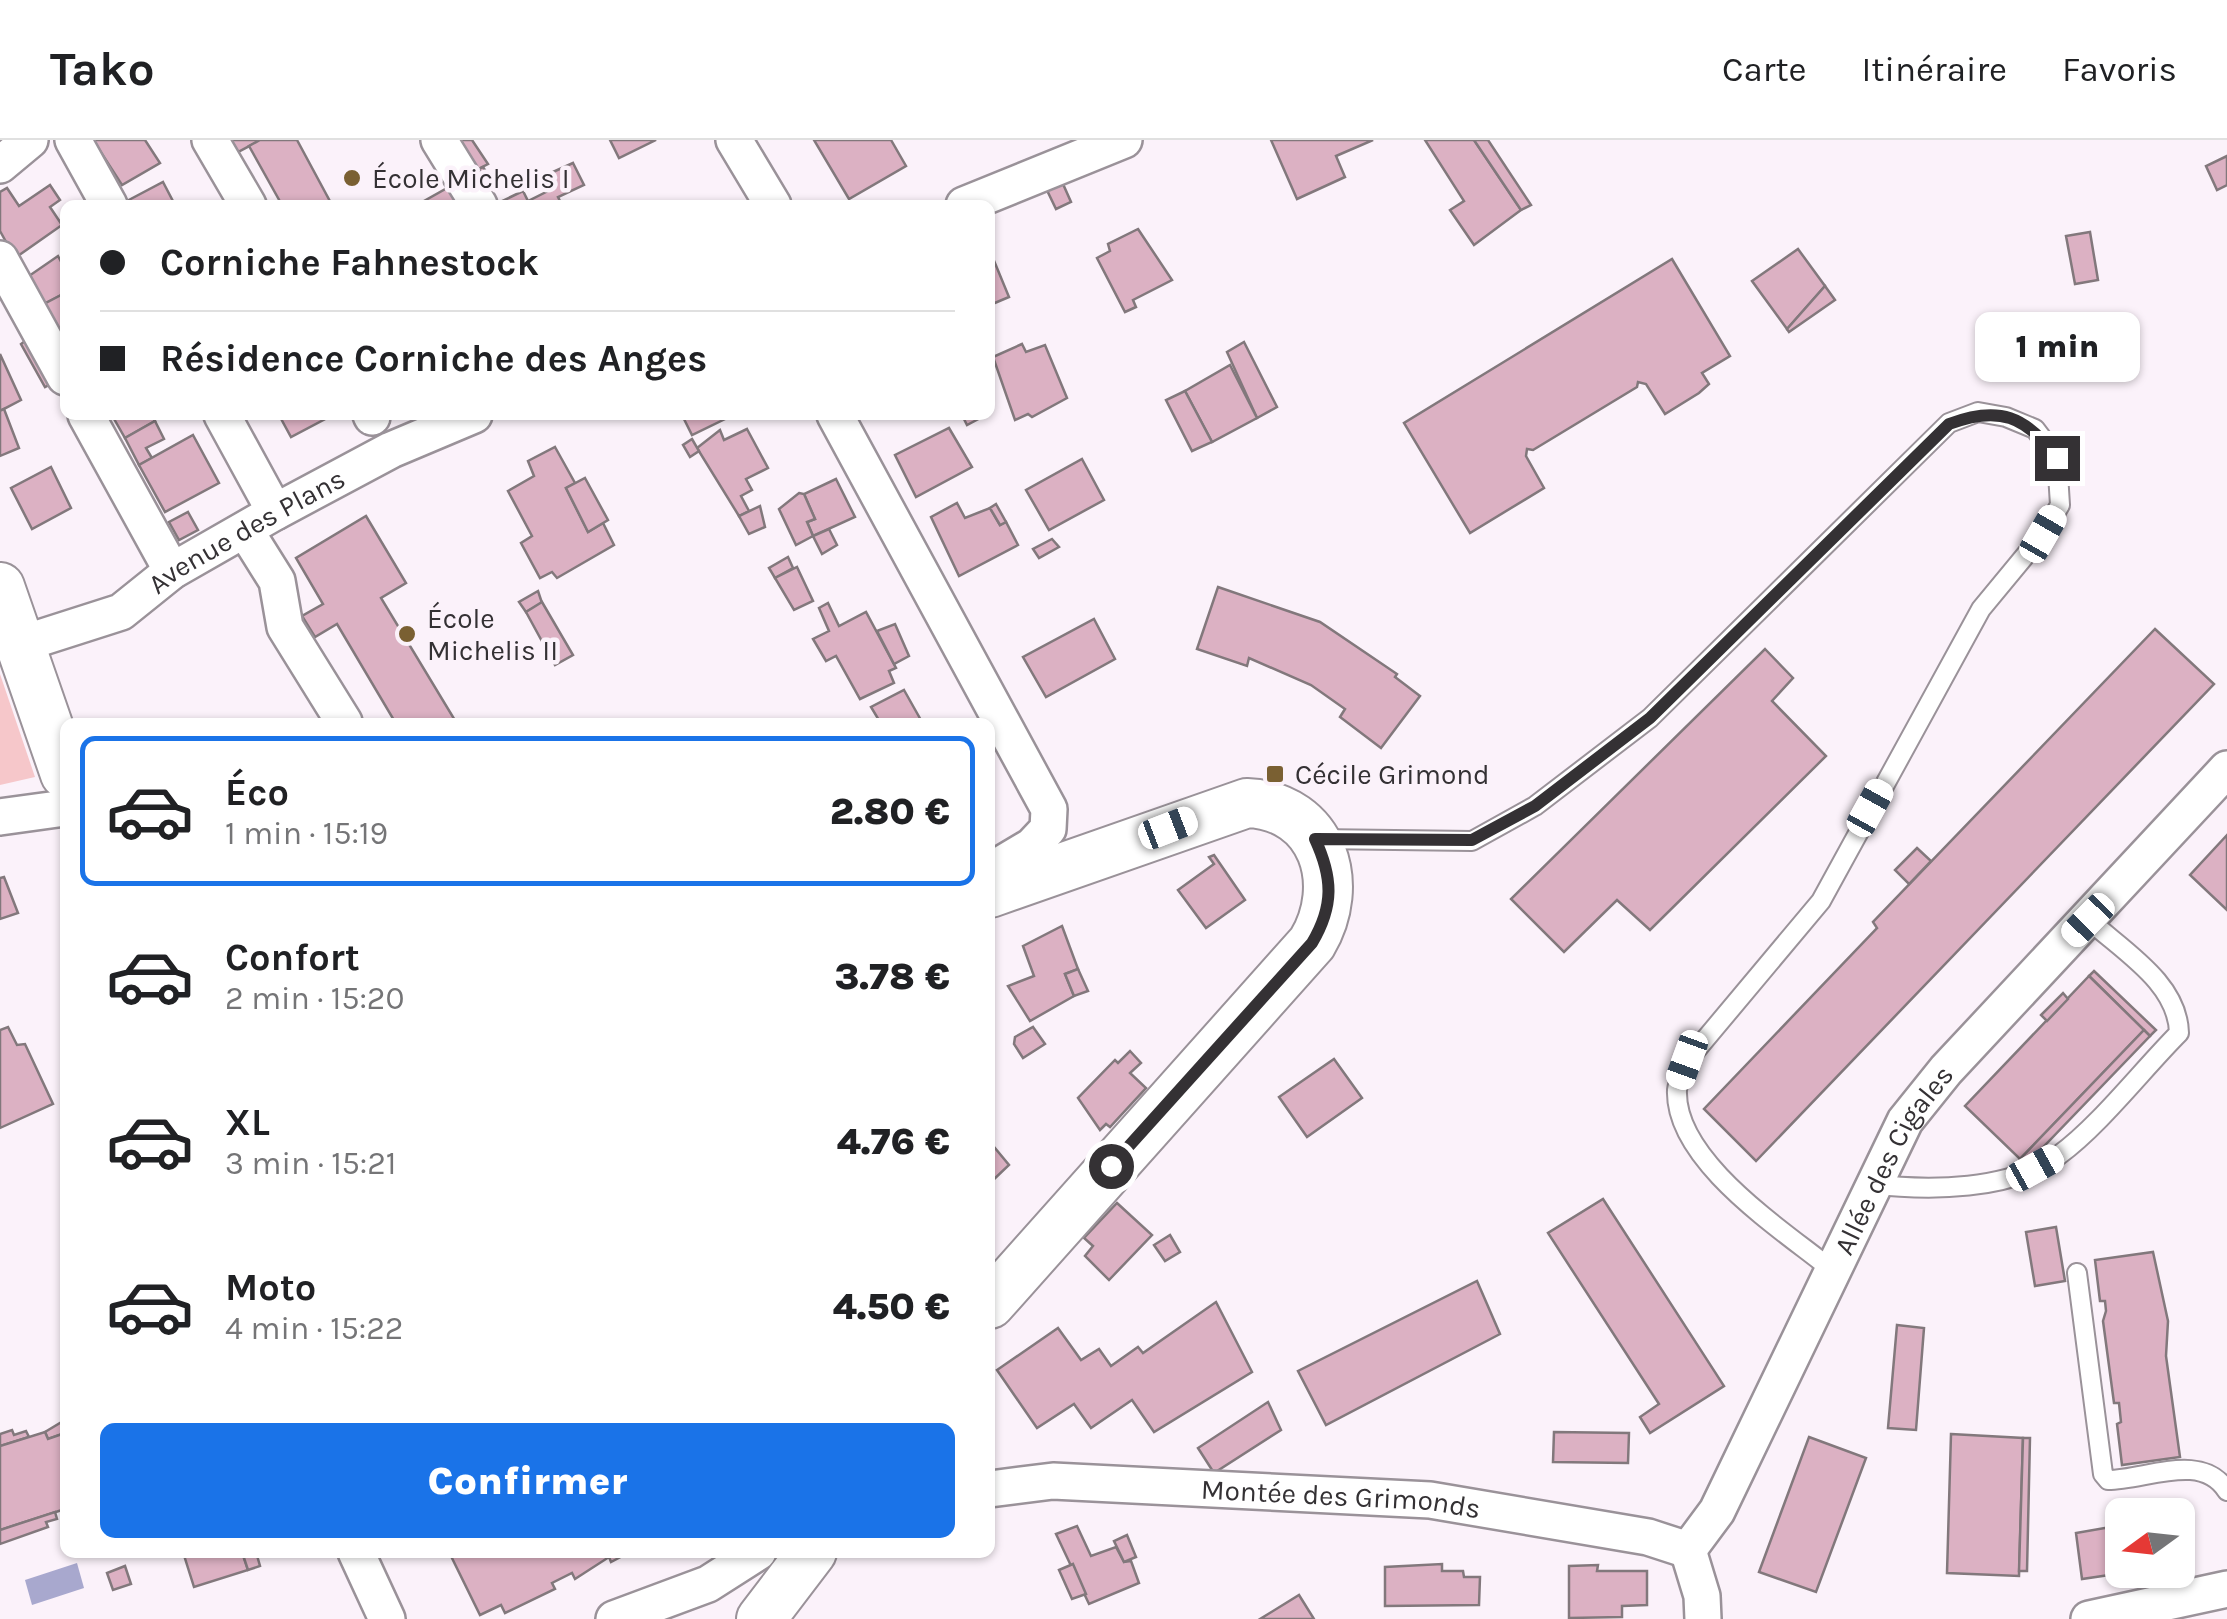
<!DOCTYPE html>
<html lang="fr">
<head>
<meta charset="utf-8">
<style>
	body { margin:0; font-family:Karla,sans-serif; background:#f6f6f6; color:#202124; height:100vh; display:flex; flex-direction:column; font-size:38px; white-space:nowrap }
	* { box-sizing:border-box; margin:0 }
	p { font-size:32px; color:#757577 }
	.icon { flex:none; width:55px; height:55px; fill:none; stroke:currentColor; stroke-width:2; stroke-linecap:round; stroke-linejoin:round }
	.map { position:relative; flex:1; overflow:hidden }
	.side { position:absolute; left:60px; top:578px; width:935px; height:840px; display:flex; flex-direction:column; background:#fff; border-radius:15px; box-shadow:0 2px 8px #0004 }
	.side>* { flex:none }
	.guide { position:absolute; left:60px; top:60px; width:935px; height:220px; border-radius:15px; box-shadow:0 2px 8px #0004; display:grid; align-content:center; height:220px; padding:0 40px; background:#fff }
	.needle { width:65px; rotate:255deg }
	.buttons { position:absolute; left:2105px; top:1358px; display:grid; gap:20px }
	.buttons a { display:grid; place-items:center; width:90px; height:90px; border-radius:15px; background:#fff; box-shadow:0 2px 8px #0004; font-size:50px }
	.end { position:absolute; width:45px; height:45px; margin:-22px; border:12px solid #343134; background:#fff; box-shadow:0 0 0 5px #fff }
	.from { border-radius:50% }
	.bubble { position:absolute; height:70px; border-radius:15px; background:#fff; box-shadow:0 2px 8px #0004; font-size:32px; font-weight:800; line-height:70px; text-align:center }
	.car { position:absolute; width:30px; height:60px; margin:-30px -15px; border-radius:12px; box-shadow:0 0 8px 2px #0007; background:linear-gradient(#fff 24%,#345 0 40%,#fff 0 76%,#345 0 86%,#fff 0) }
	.guide b { display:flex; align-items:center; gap:35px; height:95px; font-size:38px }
	.guide b+b { border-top:2px solid #e0e0e0 }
	.guide i { width:25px; height:25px; background:#202124 }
	ul { padding:18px 0 0; list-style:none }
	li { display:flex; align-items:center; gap:30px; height:150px; margin:0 20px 15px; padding:0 20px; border:5px solid transparent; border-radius:15px }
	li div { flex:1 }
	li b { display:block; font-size:38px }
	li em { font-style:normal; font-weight:800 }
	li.current { border-color:#1a73e8 }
	li>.icon { width:90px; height:90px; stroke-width:1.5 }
	.primary-button { display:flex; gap:20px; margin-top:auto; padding:20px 40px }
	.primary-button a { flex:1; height:115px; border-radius:15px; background:#1a73e8; color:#fff; font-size:40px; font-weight:800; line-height:115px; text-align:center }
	header { display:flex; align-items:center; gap:60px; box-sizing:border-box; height:140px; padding:0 50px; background:#fff; border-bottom:2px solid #e0e0e0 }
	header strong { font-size:48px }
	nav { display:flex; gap:55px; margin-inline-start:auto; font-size:35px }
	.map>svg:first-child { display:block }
</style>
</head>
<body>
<header>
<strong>Tako</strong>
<nav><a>Carte</a><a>Itinéraire</a><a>Favoris</a></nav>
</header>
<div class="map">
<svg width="2227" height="1479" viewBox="0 0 2227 1479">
	<rect width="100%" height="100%" fill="#fbf2fa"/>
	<!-- green -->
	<path fill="#f6c7ca" d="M0 534 35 637 0 645Z"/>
	<!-- water -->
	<path fill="#a8a8ce" d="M77 1423 84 1448 32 1465 25 1440Z"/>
	<!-- building -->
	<g fill="#dcb1c3" stroke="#82787c" stroke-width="2.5">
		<path d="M93 0H145L160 23 122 45Z"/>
		<path d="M231 0H256L257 2 238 12Z"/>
		<path d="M297 0 332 65H282L249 6 260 0Z"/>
		<path d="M447 0H472L488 24 468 34Z"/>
		<path d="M610 0H656L619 18Z"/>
		<path d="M814 0H891L906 26 849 59Z"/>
		<path d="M1271 0H1373L1336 16 1345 37 1297 59Z"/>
		<path d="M1425 0H1474L1521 70 1474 105 1450 70 1464 61Z"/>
		<path d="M1474 0H1488L1531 65 1521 70Z"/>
		<path d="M2227 16V45L2217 50 2206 26Z"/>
		<path d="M573 23 584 45 558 57 562 65H494L523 51 528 61 550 50 544 36Z"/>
		<path d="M483 27 496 48 482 56 468 34Z"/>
		<path d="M1059 35 1071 62 1056 69 1043 42Z"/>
		<path d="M163 42 175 65H126L125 62Z"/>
		<path d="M50 45 60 60 50 67 62 85 15 118 0 91V52L7 48 19 66Z"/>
		<path d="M449 47 459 65H417Z"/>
		<path d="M1138 89 1172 140 1133 160 1136 167 1125 172 1097 118 1110 111 1108 104Z"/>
		<path d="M2090 92 2098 140 2075 144 2066 96Z"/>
		<path d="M1798 109 1825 146 1787 189 1752 141Z"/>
		<path d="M990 111 1009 157 990 165Z"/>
		<path d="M58 116 65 129V153L42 165 26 138Z"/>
		<path d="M1672 119 1730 216 1702 233 1709 244 1699 253 1665 274 1646 244 1638 242 1637 247 1533 310 1527 309 1526 316 1544 348 1470 393 1404 283Z"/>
		<path d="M1825 146 1835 160 1789 192 1787 189Z"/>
		<path d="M65 153V201L42 165Z"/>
		<path d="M29 198 53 243 45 247 21 204Z"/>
		<path d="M1244 202 1277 267 1257 278 1227 212Z"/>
		<path d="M1022 204 1026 212 1045 205 1067 258 1032 277 1028 274 1015 280 993 217Z"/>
		<path d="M0 214 21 260 0 271Z"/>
		<path d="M1230 225 1257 278 1212 302 1185 251Z"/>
		<path d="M1185 251 1212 302 1192 311 1166 260Z"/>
		<path d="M4 269 19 308 0 316V271Z"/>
		<path d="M117 275H151L155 281 125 298 113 277Z"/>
		<path d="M279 275H325L327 278 291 297Z"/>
		<path d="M692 275H725L727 278 692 295 684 279Z"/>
		<path d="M962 275H986L967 285Z"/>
		<path d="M155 281 164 299 146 308 152 318 139 325 125 298Z"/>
		<path d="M949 288 972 327 916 357 895 315Z"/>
		<path d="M747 289 768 328 746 339 752 350 741 356 749 371 739 376 697 308 720 290 724 300Z"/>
		<path d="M193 295 219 343 165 372 139 325Z"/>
		<path d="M692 299 699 311 690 317 683 305Z"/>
		<path d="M555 307 575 343 566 348 588 392 603 383 614 405 557 438 552 432 540 438 521 403 532 396 508 351 534 336 528 321Z"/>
		<path d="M1082 319 1104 360 1049 390 1026 350Z"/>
		<path d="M51 327 71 368 32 389 11 348Z"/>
		<path d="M585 338 608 380 588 392 566 348Z"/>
		<path d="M836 339 855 377 813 396 807 382 815 379 804 354Z"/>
		<path d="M799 353 804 354 815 379 807 382 813 396 796 405 779 369Z"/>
		<path d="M957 363 965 378 990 368 1000 385 1006 382 1018 405 959 436 931 377Z"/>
		<path d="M996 364 1006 382 1000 385 990 368Z"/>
		<path d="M760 366 765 387 749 394 739 376Z"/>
		<path d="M188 372 198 390 179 400 169 382Z"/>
		<path d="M366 376 406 443 381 458 456 582H395L337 484 315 497 302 476 323 464 296 418Z"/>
		<path d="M829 389 837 405 822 414 813 396Z"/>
		<path d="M1052 399 1059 407 1039 418 1033 409Z"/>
		<path d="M788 417 793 428 775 438 769 428Z"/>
		<path d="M797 427 813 461 794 470 775 438Z"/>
		<path d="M1218 447 1320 482 1397 534 1395 537 1420 556 1381 608 1340 577 1345 569 1311 545 1249 518 1247 526 1197 509Z"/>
		<path d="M538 451 542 463 526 472 519 462Z"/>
		<path d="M542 462 573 515 555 525 526 472Z"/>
		<path d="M828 463 839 486 866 472 896 528 889 531 894 543 860 559 836 516 826 521 813 499 829 491 819 468Z"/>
		<path d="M1094 479 1115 519 1046 557 1023 517Z"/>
		<path d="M895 484 909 516 894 524 877 491Z"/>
		<path d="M2155 489 2214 544 1756 1021 1704 969 1877 788 1873 782Z"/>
		<path d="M1765 509 1793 538 1772 561 1826 616 1650 790 1617 760 1564 812 1511 759Z"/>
		<path d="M904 550 922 582H880L871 567Z"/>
		<path d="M2227 695V770L2190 735Z"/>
		<path d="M1917 708 1931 721 1909 744 1895 730Z"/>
		<path d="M1214 715 1245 760 1206 788 1178 750 1214 724 1209 717Z"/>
		<path d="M4 737 18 773 0 779V738Z"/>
		<path d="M1062 786 1078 829 1065 834 1074 856 1030 881 1008 846 1034 836 1023 806Z"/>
		<path d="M1078 829 1088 851 1074 856 1065 834Z"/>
		<path d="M2094 831 2156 890 2150 896 2089 836Z"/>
		<path d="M2089 836 2144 890 2020 1019 1965 966Z"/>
		<path d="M2063 853 2068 859 2047 881 2041 875Z"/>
		<path d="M8 887 17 905 25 904 53 964 0 988V890Z"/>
		<path d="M1033 887 1045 904 1023 918 1014 904 1015 897Z"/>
		<path d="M2144 890 2150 896 2026 1025 2020 1019Z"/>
		<path d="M1130 911 1141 923 1130 933 1146 948 1110 987 1106 984 1100 990 1078 958 1115 920 1118 923Z"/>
		<path d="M1334 919 1362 958 1307 997 1279 957Z"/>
		<path d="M990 1002 1009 1025 990 1043Z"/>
		<path d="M1603 1059 1724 1246 1650 1293 1640 1277 1659 1264 1548 1093Z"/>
		<path d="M1117 1063 1152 1095 1109 1140 1085 1116 1093 1106 1084 1098Z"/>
		<path d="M2056 1087 2065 1141 2035 1146 2026 1092Z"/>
		<path d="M1170 1095 1180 1112 1165 1121 1154 1105Z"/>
		<path d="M2153 1112 2168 1181 2166 1216 2180 1317 2122 1325 2117 1284 2121 1282 2119 1263H2114L2103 1181 2106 1171 2105 1161H2100L2095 1120Z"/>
		<path d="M1477 1141 1500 1194 1326 1285 1298 1231Z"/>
		<path d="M1216 1162 1252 1232 1154 1292 1132 1260 1091 1288 1074 1264 1037 1288 997 1230 1058 1188 1081 1220 1099 1209 1111 1226 1138 1207 1143 1213Z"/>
		<path d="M1897 1185 1924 1188 1916 1290 1888 1288Z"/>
		<path d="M1268 1262 1281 1290 1214 1333 1198 1308Z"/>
		<path d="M65 1280V1293L48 1299 45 1292Z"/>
		<path d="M12 1290 14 1295 26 1291 29 1297 0 1306V1294Z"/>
		<path d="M45 1292 48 1299 65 1293V1369L0 1390V1306Z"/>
		<path d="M1554 1292 1629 1293 1628 1323 1553 1322Z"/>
		<path d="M1951 1294 2023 1298 2019 1436 1947 1433Z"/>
		<path d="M1809 1297 1866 1318 1816 1452 1759 1432Z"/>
		<path d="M2023 1298H2030L2027 1431H2019Z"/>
		<path d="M55 1372 57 1379 46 1382 48 1387 0 1404V1390Z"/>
		<path d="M2122 1385V1430H2143L2082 1439 2076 1393Z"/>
		<path d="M1077 1386 1091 1416 1116 1407 1124 1422 1131 1421 1139 1443 1089 1464 1056 1394Z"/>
		<path d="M1127 1395 1136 1417 1124 1422 1114 1401Z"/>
		<path d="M183 1412H242L248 1430 194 1447Z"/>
		<path d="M242 1412H256L260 1426 248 1430Z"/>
		<path d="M449 1412H630L611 1422 609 1417 575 1439 572 1433 552 1443 555 1449 505 1473 501 1465 480 1475Z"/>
		<path d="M1073 1424 1086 1454 1072 1459 1059 1430Z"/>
		<path d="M1442 1424V1431H1463L1464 1437H1480L1479 1465 1385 1466V1427Z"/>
		<path d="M1598 1425 1597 1431H1647V1465L1622 1466V1477L1569 1478V1426Z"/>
		<path d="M125 1426 131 1444 113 1450 107 1433Z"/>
		<path d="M1299 1455 1314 1479H1260Z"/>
	</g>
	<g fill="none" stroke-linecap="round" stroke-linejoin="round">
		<!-- service casing -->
		<g stroke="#9a9299" stroke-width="22">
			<g id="service">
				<path d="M1317 699 1472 701 1535 666 1650 578 1949 283 1978 272 2006 277 2035 289 2057 318 2060 365 2043 394 1981 469 1821 761 1687 921C1684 930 1678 941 1677 950 1674 1021 1783 1090 1832 1130"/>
				<path d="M1871 1044C1928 1051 2011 1051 2059 1015 2099 986 2143 929 2179 893 2178 843 2123 811 2089 780"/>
				<path d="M2077 1133 2103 1334 2108 1340C2146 1340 2202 1311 2227 1351"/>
			</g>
		</g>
		<!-- minor casing -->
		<g stroke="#9a9299" stroke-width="40">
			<g id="minor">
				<path d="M73 0 109 65"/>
				<path d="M210 0 248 65"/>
				<path d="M439 0 479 65"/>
				<path d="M734 0 773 65"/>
				<path d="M0 25 30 0"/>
				<path d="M964 65 1124 0"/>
				<path d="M0 119 65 237"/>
				<path d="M86 275 172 431"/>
				<path d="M222 275 275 372"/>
				<path d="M371 275 372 277"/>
				<path d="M835 275 1049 669 1048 689 1032 706 990 731"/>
				<path d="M245 390 277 441 285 487 344 582"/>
				<path id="s1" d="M21 504 121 472 172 431 275 372 391 310 474 275"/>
				<path d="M0 677 65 668"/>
				<path id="s2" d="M990 1349 1053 1341 1430 1360 1648 1397 1688 1410"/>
				<path id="s3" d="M1688 1410 1717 1371 1905 981 1946 930 2227 629"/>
				<path d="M1688 1410 1702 1456 1703 1479"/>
				<path d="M356 1412 387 1479"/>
				<path d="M614 1479 708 1444 758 1412"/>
				<path d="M2089 1479 2227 1449"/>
			</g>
		</g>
		<!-- secondary casing -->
		<g stroke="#9a9299" stroke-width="52">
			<g id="secondary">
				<path d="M0 447 65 634"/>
				<path d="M990 753 1247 663C1324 666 1347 745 1312 803L990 1164"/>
				<path d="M761 1479 812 1412"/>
			</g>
		</g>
		<!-- service -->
		<use href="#service" stroke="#fff" stroke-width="18"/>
		<!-- minor -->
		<use href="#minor" stroke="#fff" stroke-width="35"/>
		<!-- secondary -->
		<use href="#secondary" stroke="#fff" stroke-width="48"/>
	</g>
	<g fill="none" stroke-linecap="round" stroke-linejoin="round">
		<!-- route -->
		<path stroke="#343134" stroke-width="12" d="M1111 1026 1312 803C1334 766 1333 738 1315 699L1472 700 1535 666 1650 578 1949 284C1999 265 2026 276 2057 318"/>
	</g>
	<!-- markers -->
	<g fill="#7a6032" stroke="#fbf2fa" stroke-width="4">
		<circle cx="352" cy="38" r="10"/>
		<circle cx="407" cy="494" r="10"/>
		<rect x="1265" y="624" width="20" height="20" rx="5"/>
	</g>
	<g text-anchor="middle" stroke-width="9" stroke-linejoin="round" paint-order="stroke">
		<!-- poi labels -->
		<g font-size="28" fill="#343134" stroke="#fbf2fa" text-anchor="start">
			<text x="372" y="48">École Michelis I</text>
			<text x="427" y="488">École<tspan x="427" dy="32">Michelis II</tspan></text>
			<text x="1295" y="644">Cécile Grimond</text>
		</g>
		<!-- street labels -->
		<g font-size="28" fill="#343134" stroke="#fbf2fa">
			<text dy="10" stroke="none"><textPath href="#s1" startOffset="255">Avenue des Plans</textPath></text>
			<text dy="10" stroke="none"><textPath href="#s3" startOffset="442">Allée des Cigales</textPath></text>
			<text dy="10" stroke="none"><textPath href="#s2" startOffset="352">Montée des Grimonds</textPath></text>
		</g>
	</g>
</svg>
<div class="buttons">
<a><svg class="needle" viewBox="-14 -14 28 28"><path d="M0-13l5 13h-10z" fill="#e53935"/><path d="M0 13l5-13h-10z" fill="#757577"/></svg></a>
</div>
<i class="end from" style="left:1111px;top:1026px"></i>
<i class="end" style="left:2057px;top:318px"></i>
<div class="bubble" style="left:1975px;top:172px;width:165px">1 min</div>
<i class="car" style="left:2043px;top:394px;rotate:30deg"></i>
<i class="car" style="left:1870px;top:668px;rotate:29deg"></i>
<i class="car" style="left:1168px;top:688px;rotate:69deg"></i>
<i class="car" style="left:2088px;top:780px;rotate:224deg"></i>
<i class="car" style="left:1687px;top:920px;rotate:200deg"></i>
<i class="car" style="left:2035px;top:1028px;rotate:61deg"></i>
<div class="guide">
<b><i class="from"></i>Corniche Fahnestock</b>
<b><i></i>Résidence Corniche des Anges</b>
</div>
<section class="side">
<ul>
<li class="current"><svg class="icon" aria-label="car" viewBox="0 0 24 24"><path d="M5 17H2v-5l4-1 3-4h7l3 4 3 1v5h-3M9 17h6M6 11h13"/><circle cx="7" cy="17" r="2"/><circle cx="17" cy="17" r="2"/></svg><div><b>Éco</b><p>1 min · 15:19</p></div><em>2.80 €</em></li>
<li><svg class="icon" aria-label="car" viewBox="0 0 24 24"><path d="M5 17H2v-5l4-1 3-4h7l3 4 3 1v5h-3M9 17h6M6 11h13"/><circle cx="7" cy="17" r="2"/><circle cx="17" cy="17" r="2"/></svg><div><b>Confort</b><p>2 min · 15:20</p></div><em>3.78 €</em></li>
<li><svg class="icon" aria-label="car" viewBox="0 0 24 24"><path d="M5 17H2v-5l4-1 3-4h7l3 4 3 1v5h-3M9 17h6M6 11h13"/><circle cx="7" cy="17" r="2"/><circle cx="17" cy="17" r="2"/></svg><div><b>XL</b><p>3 min · 15:21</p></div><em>4.76 €</em></li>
<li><svg class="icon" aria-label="car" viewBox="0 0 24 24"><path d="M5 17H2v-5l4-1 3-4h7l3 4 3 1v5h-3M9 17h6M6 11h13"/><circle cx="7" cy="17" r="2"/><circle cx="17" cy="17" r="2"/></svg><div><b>Moto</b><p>4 min · 15:22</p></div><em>4.50 €</em></li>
</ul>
<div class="primary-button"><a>Confirmer</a></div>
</section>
</div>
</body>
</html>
